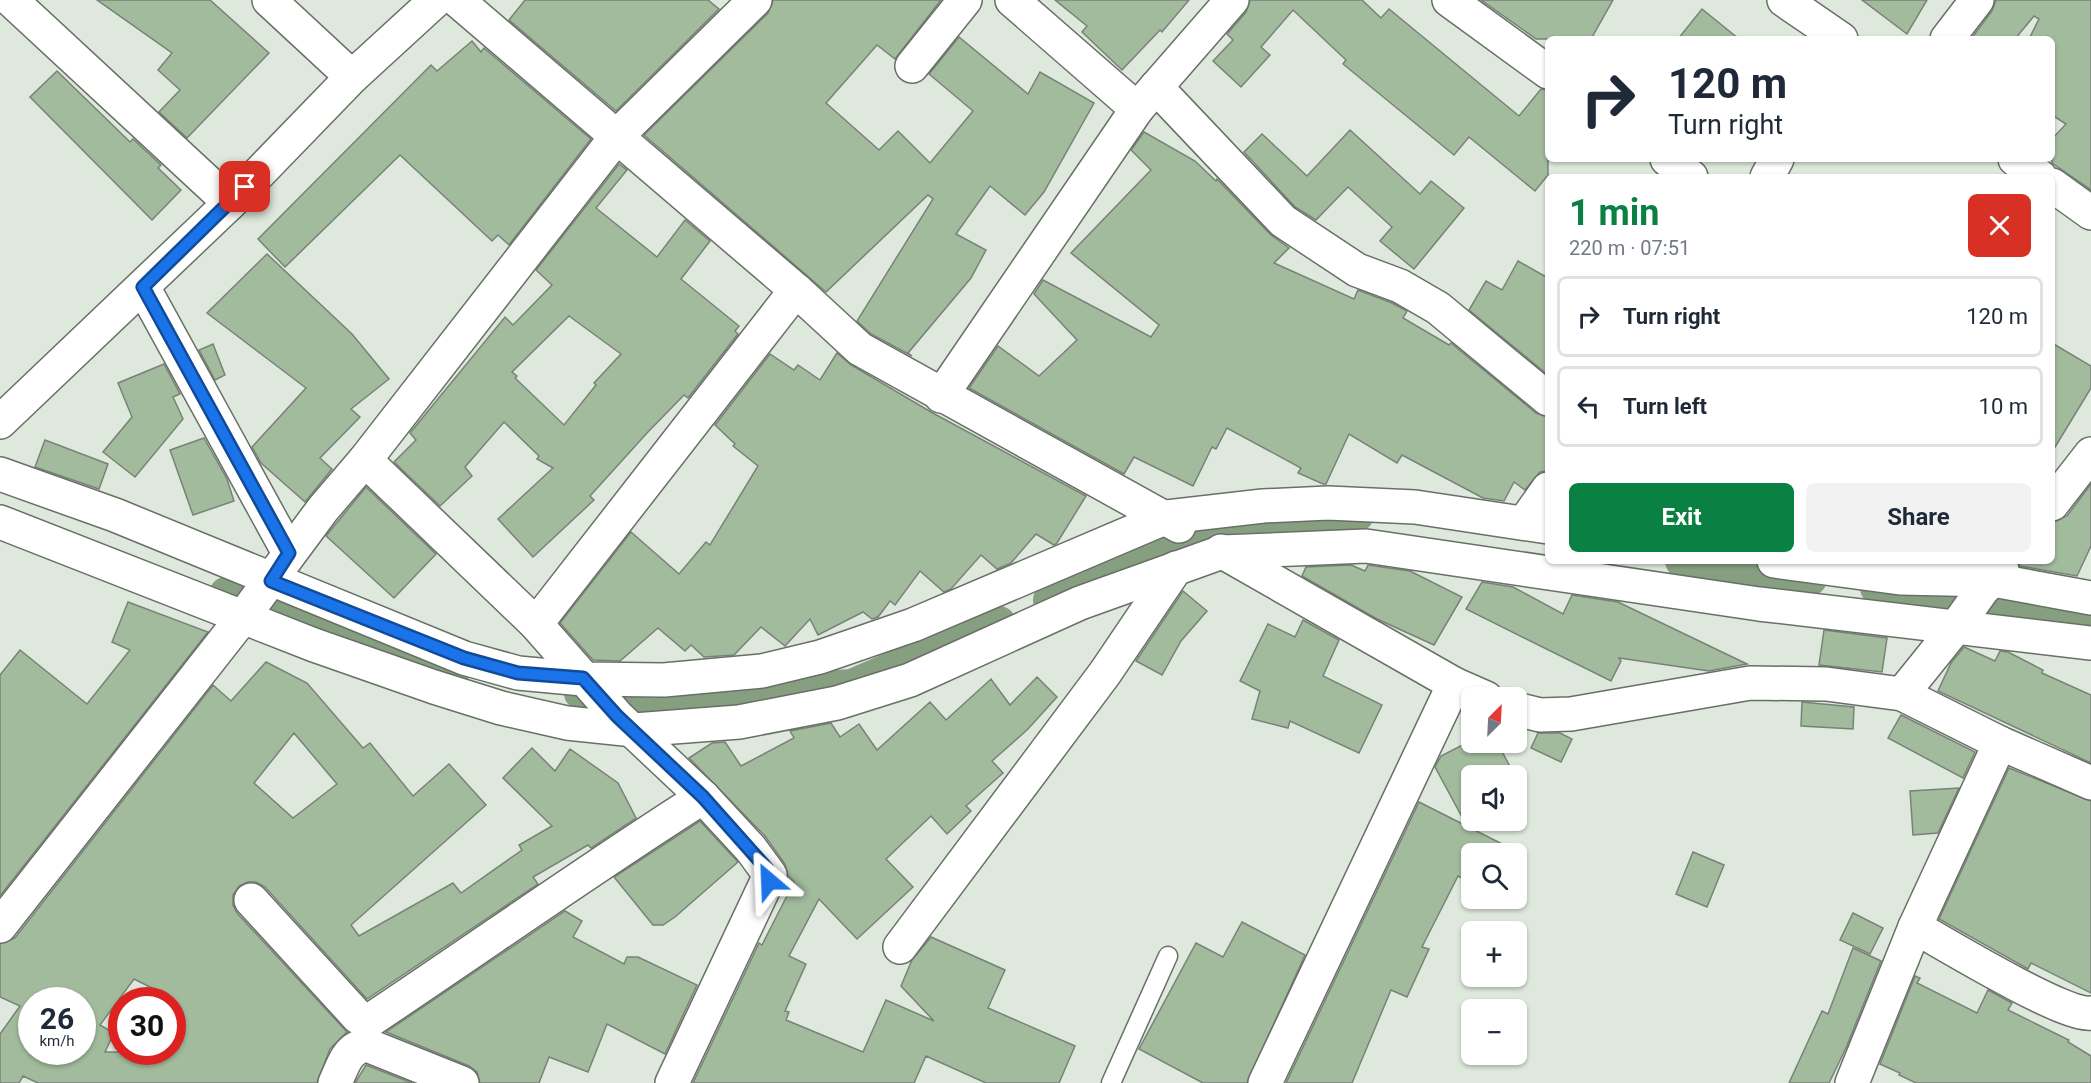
<!DOCTYPE html>
<meta charset="utf-8">
<style>
body{margin:0;font-family:Roboto,sans-serif;background:#f2f2f3;color:#1f2937;height:100vh;display:flex;flex-direction:column;font-size:22px;white-space:nowrap}
*{box-sizing:border-box;margin:0}
p{font-size:20px;color:#747a83}
.icon{flex:none;width:33px;height:33px;fill:none;stroke:currentColor;stroke-width:2;stroke-linecap:round;stroke-linejoin:round}
.map{position:relative;flex:1;overflow:hidden}
.side{position:absolute;left:1545px;top:174px;width:510px;height:390px;display:flex;flex-direction:column;background:#fff;border-radius:9px;box-shadow:0 2px 4px #0004}
.side>*{flex:none}
.banner{position:absolute;left:1545px;top:36px;width:510px;height:126px;border-radius:9px;box-shadow:0 2px 4px #0004;background:#fff;color:#1f2937;overflow:hidden}
.needle{width:39px;rotate:24deg}
.tools{position:absolute;left:1461px;top:687px;display:grid;gap:12px}
.tools a{display:grid;place-items:center;width:66px;height:66px;border-radius:9px;background:#fff;box-shadow:0 2px 4px #0004;font-size:30px}
.speed{position:absolute;left:18px;top:987px;display:flex;gap:12px;font-size:30px;font-weight:700;text-align:center}
.speed>*{display:grid;place-content:center;width:78px;height:78px;border-radius:50%;background:#fff;box-shadow:0 2px 4px #0004;line-height:1}
.speed small{font-size:15px;font-weight:400}
.speed .limit{border:9px solid #d22;background:#fff;color:#111}
.pin{position:absolute;display:grid;place-items:center;width:51px;height:51px;color:#fff;margin:-26px;border-radius:12px;box-shadow:0 3px 9px #0006}
.me{position:absolute;width:66px;margin:-33px;rotate:334deg;stroke-linejoin:round;filter:drop-shadow(0 0 4px #0008)}
.turn{display:flex;align-items:center;gap:21px;height:126px;padding:0 24px;font-size:27px}
.turn .icon{width:78px;height:78px;stroke-width:2.5}
.turn b{display:block;font-size:42px;line-height:51px}
.round{display:grid;place-items:center;flex:none;width:63px;height:63px;border-radius:9px;background:#f2f2f3}
.summary{display:flex;align-items:center;justify-content:space-between;height:102px;padding:0 24px}
h1{font-size:36px;font-weight:700;line-height:45px;color:#0b8043}
.primary-button{display:flex;gap:12px;margin-top:auto;padding:12px 24px}
.primary-button a{flex:1;height:69px;border-radius:9px;background:#0b8043;color:#fff;font-size:24px;font-weight:700;line-height:69px;text-align:center}
.primary-button a+a{background:#f2f2f3;color:#1f2937}
ul{padding:0;list-style:none}
li{display:flex;align-items:center;gap:18px;height:81px;margin:0 12px 9px;padding:0 12px;border:3px solid #e0e1e3;border-radius:9px}
li div{flex:1}
li b{display:block;font-size:22px}
li em{font-style:normal}
.map>svg:first-child{display:block}
.lines{fill:none;stroke-linecap:round;stroke-linejoin:round}
.canal{stroke:#869f81;stroke-width:34}
.building{fill:#a1bb9c;stroke:#798278;stroke-width:1.5;fill-rule:evenodd}
.lane-casing{stroke:#687066;stroke-width:21}
.street-casing{stroke:#687066;stroke-width:36}
.primary-casing{stroke:#687066;stroke-width:36}
.lane{stroke:#fff;stroke-width:18}
.street{stroke:#fff;stroke-width:33}
.primary{stroke:#fff;stroke-width:33}
.route-casing{stroke:#114b97;stroke-width:15}
.route{stroke:#1a73e8;stroke-width:10}
</style>
<div class="map">
<svg width="2091" height="1083" viewBox="0 0 2091 1083">
<rect width="100%" height="100%" fill="#dee8dc"/>
<g class="lines">
<g class="canal">
<polyline points="1682,561 1810,579"/>
<polyline points="1877,588 2091,618"/>
<polyline points="226,594 455,668"/>
<polyline points="1050,600 1199,533 1357,515"/>
<polyline points="581,693 622,701 852,686 999,623"/>
</g>
</g>
<g class="building">
<polygon points="97,0 210,0 269,53 187,138 159,112 180,90 158,70 172,53"/>
<polygon points="525,0 708,0 719,9 616,111 509,20"/>
<polygon points="773,0 941,0 895,59 877,45 826,103 879,150 898,131 930,163 973,111 929,74 959,37 1028,94 1040,72 1094,103 1044,192 1025,215 990,186 956,234 986,250 971,278 908,353 912,356 871,334 857,321 933,199 928,195 826,292 644,135 768,13"/>
<polygon points="1055,0 1189,0 1162,32 1160,30 1122,70 1082,32 1087,26"/>
<polygon points="1250,0 1362,0 1381,18 1389,9 1519,116 1541,89 1548,90 1548,175 1535,191 1469,137 1454,155 1343,64 1346,60 1293,10 1261,47 1270,55 1241,87 1213,61 1233,40 1227,34 1246,12"/>
<polygon points="1481,0 1613,0 1591,39 1536,39"/>
<polygon points="1862,0 1927,0 1907,34"/>
<polygon points="1996,0 2091,0 2091,190 2052,163 2052,139 2066,124 2052,115 2052,39 2029,39 2039,19 2034,16 2015,39 1971,39 1992,11"/>
<polygon points="1702,9 1739,39 1678,39"/>
<polygon points="472,41 481,52 484,48 591,139 509,245 498,235 492,241 400,155 285,267 258,239 431,65 437,71"/>
<polygon points="57,71 130,142 133,139 161,165 158,168 181,190 152,220 30,97"/>
<polygon points="1350,130 1420,194 1431,181 1464,208 1414,269 1380,241 1392,227 1348,187 1316,220 1295,207 1244,152 1262,134 1307,176"/>
<polygon points="1144,132 1195,161 1216,181 1217,179 1270,234 1289,248 1274,263 1354,299 1358,290 1392,303 1407,311 1403,318 1449,345 1451,343 1536,413 1548,417 1548,471 1540,472 1525,490 1514,482 1504,501 1483,498 1402,455 1397,463 1349,434 1326,484 1323,484 1298,473 1301,468 1227,428 1216,449 1212,447 1193,486 1134,457 1124,474 969,388 998,346 1039,376 1077,340 1034,294 1043,280 1151,337 1159,325 1071,253 1151,170 1131,150"/>
<path d="M619,164L627,170L596,208L657,257L685,220L710,241L681,279L739,326L735,331L738,334L688,398L684,395L647,433L590,496L594,500L533,557L498,519L553,468L537,459L539,456L504,422L465,467L472,476L440,506L394,462L416,440L410,433L505,317L513,325L552,285L536,270ZM569,316L621,354L594,383L596,385L564,425L515,378L517,376L512,372Z"/>
<polygon points="267,254 352,334 389,379 351,409 360,417 320,458 332,469 305,502 261,463 252,447 306,388 207,313"/>
<polygon points="1518,261 1548,278 1548,375 1469,310 1486,281 1502,290"/>
<polygon points="2052,343 2091,366 2091,388 2052,452"/>
<polygon points="213,344 225,375 215,380 199,350"/>
<polygon points="837,353 851,365 931,412 1086,496 1057,543 1054,545 1036,534 1011,563 997,569 981,555 951,589 944,592 920,571 895,605 890,601 878,617 872,619 863,612 818,635 810,619 785,646 761,627 734,655 704,657 691,645 685,651 658,628 620,661 593,660 560,623 631,532 679,574 706,542 710,545 758,466 733,446 735,444 715,425 770,354 794,370 798,365 820,380"/>
<polygon points="164,364 180,394 173,397 183,419 135,477 103,452 132,417 118,383"/>
<polygon points="204,438 227,479 234,501 193,515 170,450"/>
<polygon points="45,440 108,464 99,489 35,467"/>
<polygon points="2091,484 2091,546 2077,576 2020,566 2018,561 2052,561 2053,522 2067,516"/>
<polygon points="366,487 436,554 394,598 326,536"/>
<polygon points="1351,565 1365,571 1368,565 1410,571 1462,597 1434,645 1377,619 1302,576 1306,567"/>
<polygon points="1482,582 1513,587 1563,614 1572,595 1618,602 1747,664 1709,671 1619,658 1621,661 1611,681 1466,609"/>
<polygon points="1183,591 1207,611 1181,641 1162,675 1136,661"/>
<polygon points="128,602 208,632 0,896 0,675 20,650 87,704 130,650 112,642"/>
<polygon points="1303,620 1339,640 1323,676 1382,705 1359,753 1290,721 1288,728 1252,719 1260,691 1240,681 1268,624 1295,637"/>
<polygon points="1824,630 1887,638 1882,672 1819,665"/>
<polygon points="1964,647 1995,661 2000,651 2008,652 2043,670 2042,673 2091,695 2091,763 1938,691 1951,663"/>
<path d="M266,662L307,683L363,748L370,743L413,796L449,764L486,805L351,925L359,936L453,883L461,893L522,850L519,845L552,826L503,778L532,748L555,771L570,749L618,783L636,818L591,848L588,845L533,877L538,884L367,999L265,887L256,882H248L239,886L233,895V905L237,913L347,1032L330,1049L317,1083H38L23,1076L19,1083H0V1034L20,1006L0,997V944L15,938L213,685L231,701ZM294,733L337,784L293,818L254,783ZM134,979L172,998V1052H105L114,1033L100,1025ZM32,1000H82V1052H32Z"/>
<polygon points="1037,677 1057,697 1028,729 992,761 1003,773 966,806 971,811 947,834 931,816 886,859 913,887 857,939 819,899 789,956 806,964 785,1011 789,1012 786,1020 863,1052 886,1000 934,1021 901,986 912,960 931,937 1005,970 988,1008 1075,1046 1059,1083 986,1083 926,1056 914,1083 693,1083 759,943 762,945 794,882 788,876 785,864 765,836 689,758 712,743 725,742 741,766 794,738 790,731 831,723 840,737 859,724 877,750 930,702 946,720 991,679 1010,705"/>
<polygon points="1802,702 1854,707 1853,729 1801,726"/>
<polygon points="1901,715 1975,752 1963,778 1888,738"/>
<polygon points="1538,733 1560,733 1572,739 1561,762 1531,748"/>
<polygon points="1472,740 1472,742 1497,742 1515,776 1472,776 1472,810 1461,815 1435,767 1441,756"/>
<polygon points="2009,768 2091,801 2091,993 2031,963 2028,969 1939,919"/>
<polygon points="1959,788 1938,833 1913,835 1910,791"/>
<polygon points="1419,802 1522,854 1472,854 1472,883 1458,876 1422,947 1429,949 1407,997 1391,990 1352,1083 1286,1083"/>
<polygon points="700,821 738,862 675,917 663,925 653,925 614,877"/>
<polygon points="1693,852 1724,865 1707,907 1676,894"/>
<polygon points="565,911 582,921 573,937 624,964 627,957 638,957 697,985 665,1054 607,1024 588,1072 549,1057 539,1083 480,1083 477,1072 469,1066 386,1032"/>
<polygon points="1853,913 1883,928 1870,954 1840,940"/>
<polygon points="1242,922 1305,955 1247,1083 1203,1083 1139,1049 1196,943 1223,957"/>
<polygon points="1853,948 1881,961 1846,1048 1829,1083 1789,1083 1822,1011 1828,1014"/>
<polygon points="1915,976 1920,978 1917,983 1977,1013 1988,990 2012,1003 2008,1010 2069,1040 2068,1042 2091,1056 2091,1083 1916,1083 1899,1075 1900,1073 1880,1064"/>
<polygon points="366,1065 412,1083 355,1083"/>
</g>
<g class="lines">
<defs>
<polyline id="lane" points="1111,1083 1168,956"/>
<g id="street">
<polyline points="11,0 230,203"/>
<polyline points="269,0 352,77"/>
<polyline points="457,0 796,290 860,349 1179,526"/>
<polyline points="1012,0 1137,109"/>
<polyline points="1449,0 1548,72"/>
<polyline points="1784,0 1841,39"/>
<polyline points="1947,39 1977,0"/>
<polyline points="912,66 965,0"/>
<polyline points="1156,87 1283,221 1357,270 1400,286 1438,308 1548,399"/>
<polyline points="1667,159 1691,177"/>
<polyline points="2015,159 2040,177"/>
<polyline points="1767,177 1777,159"/>
<polyline points="2052,185 2091,213"/>
<polyline points="143,287 289,553"/>
<polyline points="941,396 1137,109 1232,0"/>
<polyline points="365,460 536,624 617,716 703,797 751,849 770,875 672,1083"/>
<polyline points="0,474 115,515 464,658 518,673 583,679 664,680 762,671 820,657 913,625 1167,517 1263,506 1328,503 1415,507 1548,527"/>
<polyline points="2052,504 2091,454"/>
<polyline points="0,522 314,645 434,687 501,708 567,723 634,730 739,722 837,703 910,680 1080,603 1222,552 1366,546 1759,604 2091,643"/>
<polyline points="1524,523 1548,489"/>
<polyline points="1221,551 1454,684 1486,698"/>
<polyline points="1774,561 1900,578 1993,580 2091,598"/>
<polyline points="536,624 796,290"/>
<polyline points="1902,694 1956,627 1983,589 2002,570"/>
<polyline points="1516,709 1540,715 1571,714 1750,683 1826,684 1902,694 2000,743 2091,783"/>
<path d="M251,900L358,1017L364,1020L372,1019C483,945 591,868 703,797"/>
<polyline points="0,926 243,617 323,509 365,460 617,136 755,0"/>
<path d="M1915,927C1941,942 2069,1019 2091,1013"/>
<polyline points="900,947 1105,673 1176,568"/>
<path d="M335,1083C343,1066 347,1047 367,1045L462,1083"/>
<polyline points="1265,1083 1454,684"/>
<polyline points="1852,1083 1915,927 2000,743"/>
</g>
<polyline id="primary" points="0,422 230,203 352,77 436,0"/>
</defs>
<use href="#lane" class="lane-casing"/>
<use href="#street" class="street-casing"/>
<use href="#primary" class="primary-casing"/>
<use href="#lane" class="lane"/>
<use href="#street" class="street"/>
<use href="#primary" class="primary"/>
</g>
<g class="lines">
<defs>
<polyline id="route" points="245,187 143,287 289,553 271,581 464,658 518,673 583,678 617,716 703,797 767,869 770,875 769,881"/>
</defs>
<use href="#route" class="route-casing"/>
<use href="#route" class="route"/>
</g>
</svg>
<div class="tools">
<a><svg class="needle" viewBox="-14 -14 28 28"><path d="M0-13l5 13h-10z" fill="#e53935"/><path d="M0 13l5-13h-10z" fill="#747a83"/></svg></a>
<a><svg class="icon" aria-label="sound" viewBox="0 0 24 24"><path d="M4 9h4l5-4v14l-5-4H4zM17 9q2 3 0 6"/></svg></a>
<a><svg class="icon" aria-label="search" viewBox="0 0 24 24"><circle cx="10" cy="10" r="6"/><path d="M15 15l6 6"/></svg></a>
<a>+</a>
<a>−</a>
</div>
<div class="speed"><div>26<small>km/h</small></div><div class="limit">30</div></div>
<div class="pin" style="left:245px;top:187px;background:#d93025"><svg class="icon" aria-label="arrive" viewBox="0 0 24 24"><path d="M6 21V4h12l-3 4 3 4H6"/></svg></div>
<svg class="me" style="left:769px;top:881px" viewBox="-20 -20 40 40"><path d="M0-17L14 15 0 8-14 15z" fill="#1a73e8" stroke="#fff" stroke-width="4"/></svg>
<div class="banner">
<div class="turn"><svg class="icon" aria-label="right" viewBox="0 0 24 24"><path d="M7 20v-9h11M14 6l5 5-5 5"/></svg><div><b>120 m</b>Turn right</div></div>
</div>
<section class="side">
<div class="summary"><div><h1>1 min</h1><p>220 m · 07:51</p></div><a class="round" style="background:#d93025;color:#fff"><svg class="icon" aria-label="close" viewBox="0 0 24 24"><path d="M6 6l12 12M18 6L6 18"/></svg></a></div>
<ul>
<li><svg class="icon" aria-label="right" viewBox="0 0 24 24"><path d="M7 20v-9h11M14 6l5 5-5 5"/></svg><div><b>Turn right</b></div><em>120 m</em></li>
<li><svg class="icon" aria-label="left" viewBox="0 0 24 24"><path d="M17 20v-9H6M10 6l-5 5 5 5"/></svg><div><b>Turn left</b></div><em>10 m</em></li>
</ul>
<div class="primary-button"><a>Exit</a><a>Share</a></div>
</section>
</div>
